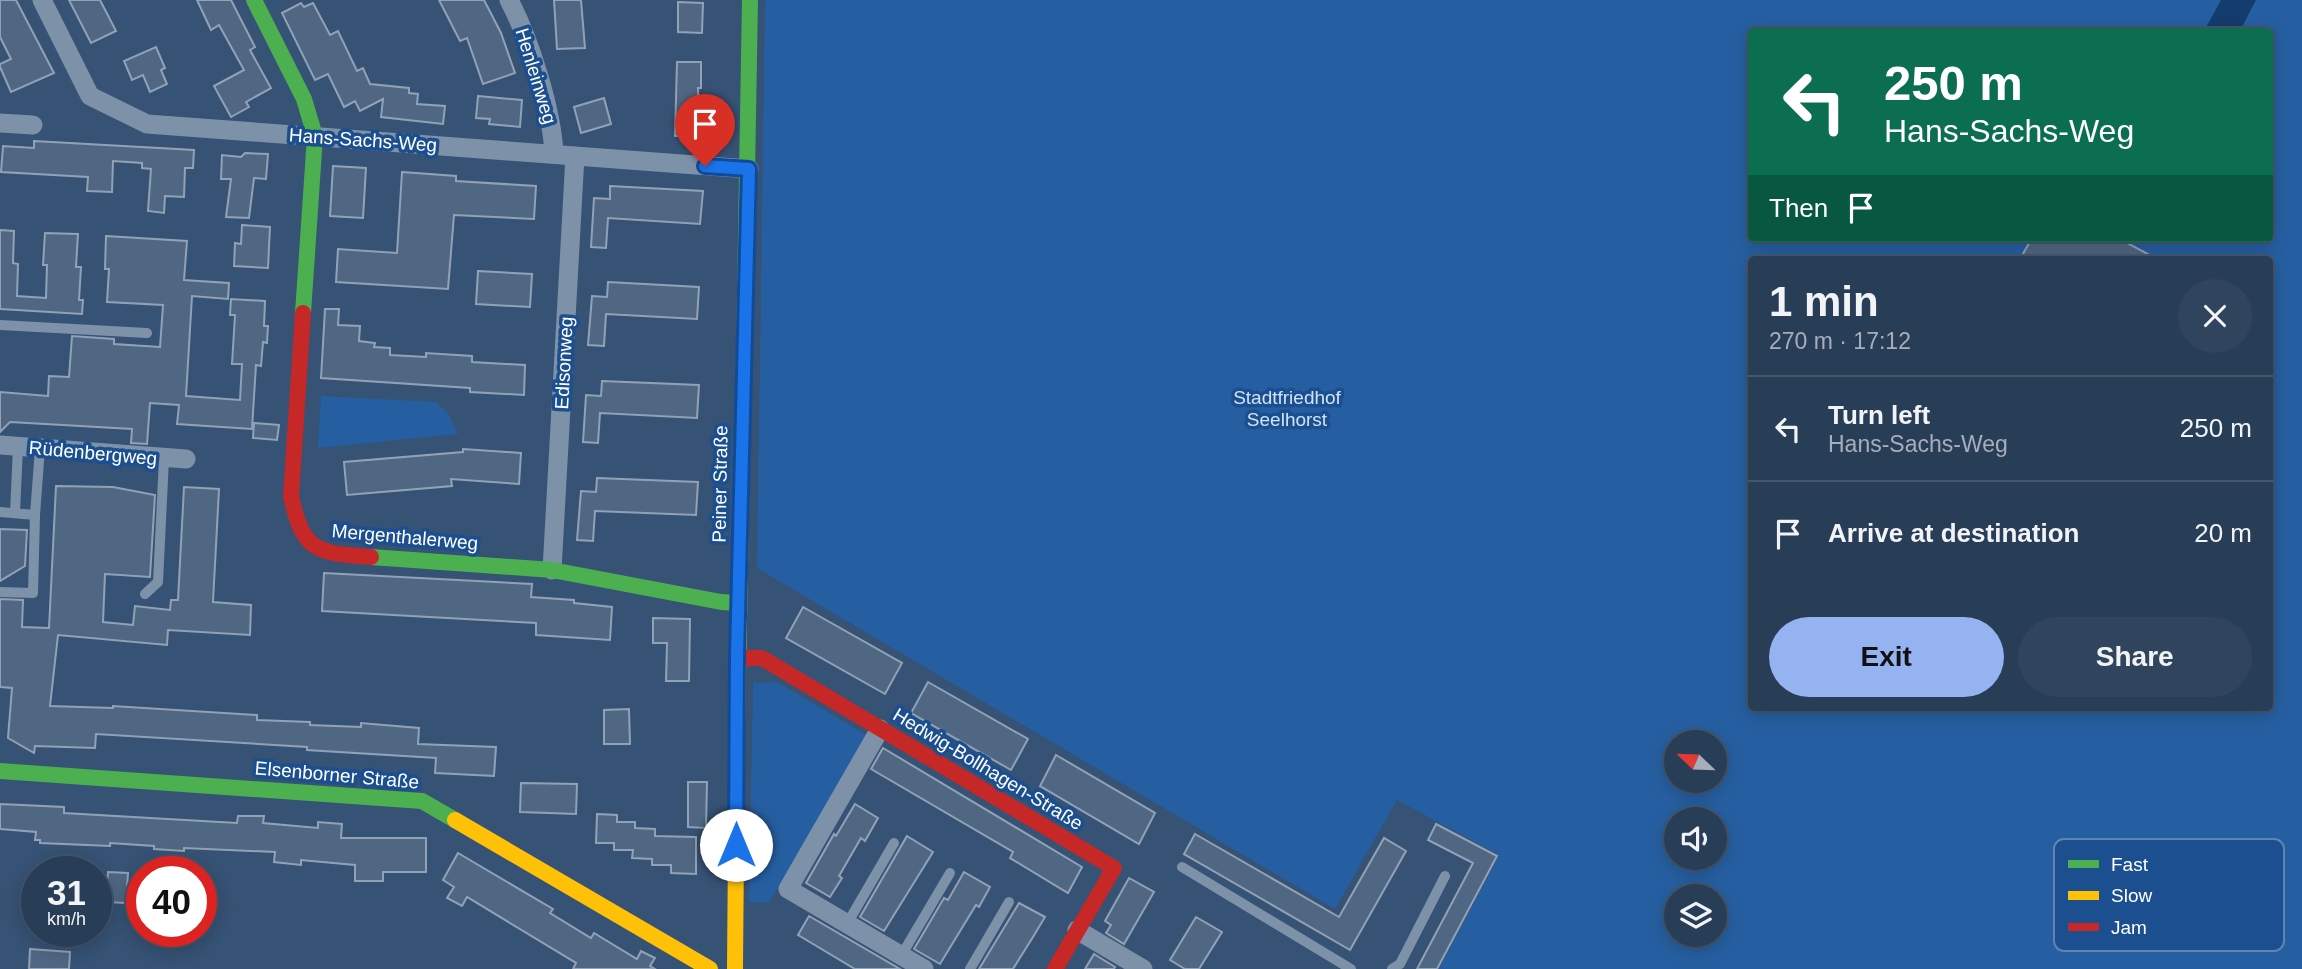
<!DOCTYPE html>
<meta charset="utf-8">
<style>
body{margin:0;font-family:Arial,sans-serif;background:#30455d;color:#f1f3f6;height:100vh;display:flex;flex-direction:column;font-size:26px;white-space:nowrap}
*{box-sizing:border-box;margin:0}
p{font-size:23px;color:#a5aeba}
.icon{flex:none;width:38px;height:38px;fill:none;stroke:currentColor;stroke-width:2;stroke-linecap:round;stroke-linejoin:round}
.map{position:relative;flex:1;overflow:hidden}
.drawer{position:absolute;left:1748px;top:256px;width:525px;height:455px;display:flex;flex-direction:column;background:#283e57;border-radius:7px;box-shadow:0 4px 18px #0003,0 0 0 2px #44576d}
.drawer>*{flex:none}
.hud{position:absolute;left:1748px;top:28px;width:525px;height:214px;border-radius:7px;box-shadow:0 4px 18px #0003,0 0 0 2px #44576d;background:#0b6e4f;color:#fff;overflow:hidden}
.needle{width:46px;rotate:293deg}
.tools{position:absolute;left:1664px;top:730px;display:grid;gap:14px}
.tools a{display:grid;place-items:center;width:63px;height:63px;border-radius:50%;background:#283e57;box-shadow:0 4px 18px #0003,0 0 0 2px #44576d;font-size:35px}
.speed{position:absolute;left:21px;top:856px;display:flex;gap:14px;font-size:35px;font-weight:700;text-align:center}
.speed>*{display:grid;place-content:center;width:91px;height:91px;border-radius:50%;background:#283e57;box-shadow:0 4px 18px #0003,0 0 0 2px #44576d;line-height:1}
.speed small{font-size:18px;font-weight:400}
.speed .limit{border:10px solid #d22;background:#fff;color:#111}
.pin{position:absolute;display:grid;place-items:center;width:60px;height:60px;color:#fff;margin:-72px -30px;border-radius:50% 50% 50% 0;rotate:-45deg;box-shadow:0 0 7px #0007}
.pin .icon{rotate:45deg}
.me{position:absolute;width:77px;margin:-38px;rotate:0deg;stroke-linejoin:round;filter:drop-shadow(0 0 5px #0008)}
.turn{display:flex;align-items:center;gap:24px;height:147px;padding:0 21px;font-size:32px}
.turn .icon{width:91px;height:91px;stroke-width:2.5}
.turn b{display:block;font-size:49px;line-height:60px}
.then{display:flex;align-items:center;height:66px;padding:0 21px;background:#0003;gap:14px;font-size:26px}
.round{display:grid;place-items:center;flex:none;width:74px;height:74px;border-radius:37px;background:#30455d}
.overview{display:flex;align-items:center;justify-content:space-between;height:119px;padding:0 21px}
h1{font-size:42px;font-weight:800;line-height:52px}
.primary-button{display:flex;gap:14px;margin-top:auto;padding:14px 21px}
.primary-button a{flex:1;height:80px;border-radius:42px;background:#95b2f1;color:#111;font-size:28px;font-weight:800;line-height:80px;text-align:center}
.primary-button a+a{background:#30455d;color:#f1f3f6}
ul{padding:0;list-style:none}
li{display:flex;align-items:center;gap:21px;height:105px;padding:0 21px;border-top:2px solid #44576d}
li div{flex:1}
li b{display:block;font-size:26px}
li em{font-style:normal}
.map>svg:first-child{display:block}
.green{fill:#265fa1;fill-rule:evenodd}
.water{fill:#153c6e}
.building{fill:#506783;stroke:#92a2b6;stroke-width:2}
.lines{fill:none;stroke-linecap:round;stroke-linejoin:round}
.lane{stroke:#7d92a8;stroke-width:10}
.street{stroke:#7d92a8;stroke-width:19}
.fast{stroke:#4caf50;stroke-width:16}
.slow{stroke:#ffc107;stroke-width:16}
.jam{stroke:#c62828;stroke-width:16}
.route-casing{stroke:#114b97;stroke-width:18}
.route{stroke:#1a73e8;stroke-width:12}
.labels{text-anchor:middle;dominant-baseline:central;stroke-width:7;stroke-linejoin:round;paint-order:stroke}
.street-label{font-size:19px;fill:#fff;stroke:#1b4f8f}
.park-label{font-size:19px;fill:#cfe3fa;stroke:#1b4f8f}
.key{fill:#1b4f8f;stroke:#5f84b1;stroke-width:2}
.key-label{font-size:19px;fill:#fff}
</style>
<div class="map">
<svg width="2302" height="969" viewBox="0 0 2302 969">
<rect width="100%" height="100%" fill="#365274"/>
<g class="green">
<path d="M765,0H2302V969H1439L1499,855L1397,800L1335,909L757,568ZM1752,32H2270V238H1752ZM1752,259H2270V707H1752ZM1676,742H1715V780H1676ZM1676,819H1715V858H1676ZM1676,896H1715V934H1676Z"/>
<polygon points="321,396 436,402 448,413 458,434 318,448"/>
<polygon points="777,682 868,736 769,903 749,902 753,683"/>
</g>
<polygon class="water" points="2221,0 2256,0 2240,31 2204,31"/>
<g class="building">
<polygon points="0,0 16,0 54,73 11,92 0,67 0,64 11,59 0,37"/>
<polygon points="69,0 100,0 116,31 91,43"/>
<polygon points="197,0 231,0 255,47 250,50 271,88 246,102 249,107 231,117 214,86 244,70 219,25 211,30"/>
<polygon points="439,0 484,0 501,33 515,73 483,84 467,38 460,41"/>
<polygon points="554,0 581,0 585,48 557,49"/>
<polygon points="678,2 703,3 702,33 678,32"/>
<polygon points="301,3 304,7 313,3 330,35 338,31 357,71 363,68 370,84 409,88 409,93 418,94 417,104 445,106 443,124 381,117 383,99 360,111 355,101 344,107 328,74 315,80 282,13"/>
<polygon points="156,47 165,68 161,70 167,84 150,92 143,75 132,80 124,61"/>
<polygon points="677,62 701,62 701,88 698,88 699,135 675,136"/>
<polygon points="478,96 522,100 520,127 489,124 490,119 476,118"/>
<polygon points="604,98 611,124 581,133 574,107"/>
<polygon points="34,141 194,150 193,168 185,168 184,197 165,196 164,213 148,211 151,169 142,168 142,163 113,161 112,192 87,191 88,177 1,172 3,146 34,148"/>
<polygon points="245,153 268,154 266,179 254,178 249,218 226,217 231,179 221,179 222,155 241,157"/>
<polygon points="333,166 366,168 363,218 330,216"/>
<polygon points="402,172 456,176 456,181 536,186 534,219 454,215 448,289 336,282 338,249 397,253"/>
<polygon points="610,186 703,191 700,224 608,218 606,248 591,247 594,198 610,199"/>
<polygon points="242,225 270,227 268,268 234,266 235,243 241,244"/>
<polygon points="0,230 14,231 13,263 18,264 17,296 46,298 47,265 43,265 45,233 78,234 76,267 81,267 79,300 83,300 82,314 0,309"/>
<polygon points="106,236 187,241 184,280 229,283 228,299 192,296 186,396 240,400 242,364 232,364 235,315 230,315 231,299 265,301 264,326 268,326 267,343 263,342 261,366 256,365 252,429 177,424 179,405 150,403 147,444 131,443 132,429 10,422 0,432 0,392 48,396 49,376 69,377 72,336 114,339 114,344 160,347 163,305 107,302 109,269 105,269"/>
<polygon points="2032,238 2118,238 2157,259 2020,259"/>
<polygon points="478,271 532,274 530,307 476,304"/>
<polygon points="608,282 699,287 697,319 606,314 604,346 588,345 592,296 607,297"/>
<polygon points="325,309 339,309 338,325 360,326 359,341 375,343 374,347 390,348 390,355 426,357 426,353 472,356 472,362 525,365 524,395 470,392 470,388 321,378"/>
<polygon points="602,381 699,385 697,418 600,413 598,443 583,442 586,395 601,396"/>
<polygon points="254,423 279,425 277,440 253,438"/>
<polygon points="463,449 521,453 519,484 451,479 452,486 347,495 344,462 463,452"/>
<polygon points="597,478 698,482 696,515 595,511 593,541 577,540 581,491 596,492"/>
<polygon points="56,486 113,487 155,495 150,577 105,574 103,622 133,625 135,606 170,610 171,600 178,600 184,487 219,489 213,602 251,605 250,635 168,630 167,645 58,635 50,706 113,708 113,706 257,715 257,720 310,722 310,725 361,727 361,723 419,728 418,744 496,747 494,776 435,773 436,758 307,750 307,747 96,734 95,748 35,746 34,753 8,738 12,688 0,687 0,599 23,600 22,627 49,628"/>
<polygon points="0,529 27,530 25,566 0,581"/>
<polygon points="324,573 532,584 531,597 574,600 574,603 612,607 610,640 536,635 536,623 322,611"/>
<polygon points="803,607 902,663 885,694 786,638"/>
<polygon points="653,618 690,619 689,681 666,681 667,643 653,643"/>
<polygon points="928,682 1028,739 1011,770 911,713"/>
<polygon points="629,709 630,744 604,744 604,710"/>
<polygon points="883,748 1082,867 1068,893 1010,858 1013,852 871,769"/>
<polygon points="1056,755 1155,813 1139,844 1040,786"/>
<polygon points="688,782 707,782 706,828 688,827"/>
<polygon points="521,783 577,784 576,814 520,812"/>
<polygon points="0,804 64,807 64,813 237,823 238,816 264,816 263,823 318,828 318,822 342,824 341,838 426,838 426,872 383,872 383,881 355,881 355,865 301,860 301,865 274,862 275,852 184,848 184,851 154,849 154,846 110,843 110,846 40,843 40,840 35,840 36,832 0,829"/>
<polygon points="855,804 878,818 865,841 861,838 839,876 842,878 830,897 806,883 834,834 836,836"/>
<polygon points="597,814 617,815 617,822 635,822 635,828 655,829 655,836 696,837 696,874 671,873 671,865 652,865 652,859 632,858 633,850 614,850 614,843 596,843"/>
<polygon points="1436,824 1497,856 1437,969 1417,969 1473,863 1428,840"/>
<polygon points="1195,834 1339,917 1384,838 1406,851 1350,950 1184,854"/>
<polygon points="907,836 933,852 884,931 860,917"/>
<polygon points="458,853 553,909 550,913 591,938 594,933 637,959 641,951 655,958 650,966 655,969 573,969 576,963 467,897 462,906 447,898 454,887 443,880"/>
<polygon points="108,872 128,873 126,903 106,902"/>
<polygon points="964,872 990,887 979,907 976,905 940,964 914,949 944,898 948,900"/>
<polygon points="1129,878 1154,892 1124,944 1106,933 1111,925 1105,921"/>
<polygon points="1019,903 1045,917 1033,937 1013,969 979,969"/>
<polygon points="809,916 900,969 855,969 798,935"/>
<polygon points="1196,917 1222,932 1199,969 1185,969 1170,960"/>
<polygon points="30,949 70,952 69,969 29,969"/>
<polygon points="1094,954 1115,967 1114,969 1085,969"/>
</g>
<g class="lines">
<g class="lane">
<polyline points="0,325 147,333"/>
<polyline points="0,512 35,515 33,593 0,592"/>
<polyline points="15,513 18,447"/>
<polyline points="35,515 40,448"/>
<polyline points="145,594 158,582 164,459"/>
<polyline points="1182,867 1351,969"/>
<polyline points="847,924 894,843"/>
<polyline points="901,956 950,873"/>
<polyline points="970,969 1009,902"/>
<polyline points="1392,969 1400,964 1445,876"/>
</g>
<g class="street">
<polyline points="42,0 90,96 147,124 749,169"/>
<path d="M509,0C530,40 552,110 554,154"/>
<polyline points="0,123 33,125"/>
<polyline points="0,445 186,459"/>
<polyline points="552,570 575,156"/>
<polyline points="880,729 788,889 924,969"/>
<polyline points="1077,930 1143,969"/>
</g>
<g class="fast">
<polyline points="254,0 304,99 315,136 303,313"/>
<polyline points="743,407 750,0"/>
<polyline points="371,557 552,570 721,602 739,603"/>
<polyline points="0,771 422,801 455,820"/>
</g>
<g class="slow">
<polyline points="455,820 710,969"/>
<polyline points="735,969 737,727 743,407"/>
</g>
<g class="jam">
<path d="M303,313L291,496C303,553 318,553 371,557"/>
<polyline points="737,658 762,658 1114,868 1055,969"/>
</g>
</g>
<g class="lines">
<defs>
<polyline id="route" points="705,166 749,169 737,657 736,845"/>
</defs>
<use href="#route" class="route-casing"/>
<use href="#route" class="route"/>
</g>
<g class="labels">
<g class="street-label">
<text transform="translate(536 76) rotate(73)">Henleinweg</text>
<text transform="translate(363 140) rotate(4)">Hans-Sachs-Weg</text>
<text transform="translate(564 363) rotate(-87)">Edisonweg</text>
<text transform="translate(93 453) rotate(5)">Rüdenbergweg</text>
<text transform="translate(720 484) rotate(-89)">Peiner Straße</text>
<text transform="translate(405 537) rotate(5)">Mergenthalerweg</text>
<text transform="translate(988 769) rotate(31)">Hedwig-Bollhagen-Straße</text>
<text transform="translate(337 775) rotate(5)">Elsenborner Straße</text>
</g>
<g class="park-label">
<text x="1287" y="397">Stadtfriedhof<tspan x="1287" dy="22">Seelhorst</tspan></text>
</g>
</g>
<rect x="2054" y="839" width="230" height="112" rx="10" class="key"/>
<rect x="2068" y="860" width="31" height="8" fill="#4caf50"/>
<rect x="2068" y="891" width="31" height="9" fill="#ffc107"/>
<rect x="2068" y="923" width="31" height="8" fill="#c62828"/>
<g class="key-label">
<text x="2111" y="871">Fast</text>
<text x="2111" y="902">Slow</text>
<text x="2111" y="934">Jam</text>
</g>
</svg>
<div class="tools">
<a><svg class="needle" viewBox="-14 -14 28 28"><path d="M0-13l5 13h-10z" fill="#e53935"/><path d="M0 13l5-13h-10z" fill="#a5aeba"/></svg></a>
<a><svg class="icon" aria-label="sound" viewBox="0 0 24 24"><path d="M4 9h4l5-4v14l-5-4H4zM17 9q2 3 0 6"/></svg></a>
<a><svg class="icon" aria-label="layers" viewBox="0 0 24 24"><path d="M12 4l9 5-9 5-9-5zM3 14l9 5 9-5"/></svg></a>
</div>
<div class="speed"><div>31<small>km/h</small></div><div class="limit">40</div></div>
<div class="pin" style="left:705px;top:166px;background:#d93025"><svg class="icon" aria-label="arrive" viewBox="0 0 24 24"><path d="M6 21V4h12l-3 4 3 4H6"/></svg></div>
<svg class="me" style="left:736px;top:845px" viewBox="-20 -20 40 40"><circle r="19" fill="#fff"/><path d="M0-13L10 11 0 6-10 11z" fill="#1a73e8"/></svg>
<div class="hud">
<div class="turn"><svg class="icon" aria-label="left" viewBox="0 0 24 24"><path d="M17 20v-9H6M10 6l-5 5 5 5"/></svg><div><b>250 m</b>Hans-Sachs-Weg</div></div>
<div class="then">Then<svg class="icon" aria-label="arrive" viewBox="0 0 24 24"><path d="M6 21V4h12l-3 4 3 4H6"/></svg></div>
</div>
<section class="drawer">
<div class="overview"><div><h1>1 min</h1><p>270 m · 17:12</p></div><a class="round"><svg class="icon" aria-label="close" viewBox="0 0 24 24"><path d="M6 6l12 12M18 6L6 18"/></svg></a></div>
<ul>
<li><svg class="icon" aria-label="left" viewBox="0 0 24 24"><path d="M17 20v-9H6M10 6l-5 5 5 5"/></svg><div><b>Turn left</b><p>Hans-Sachs-Weg</p></div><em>250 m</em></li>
<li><svg class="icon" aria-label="arrive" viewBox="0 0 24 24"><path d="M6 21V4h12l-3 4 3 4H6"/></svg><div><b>Arrive at destination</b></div><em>20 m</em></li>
</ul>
<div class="primary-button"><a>Exit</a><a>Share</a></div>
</section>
</div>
